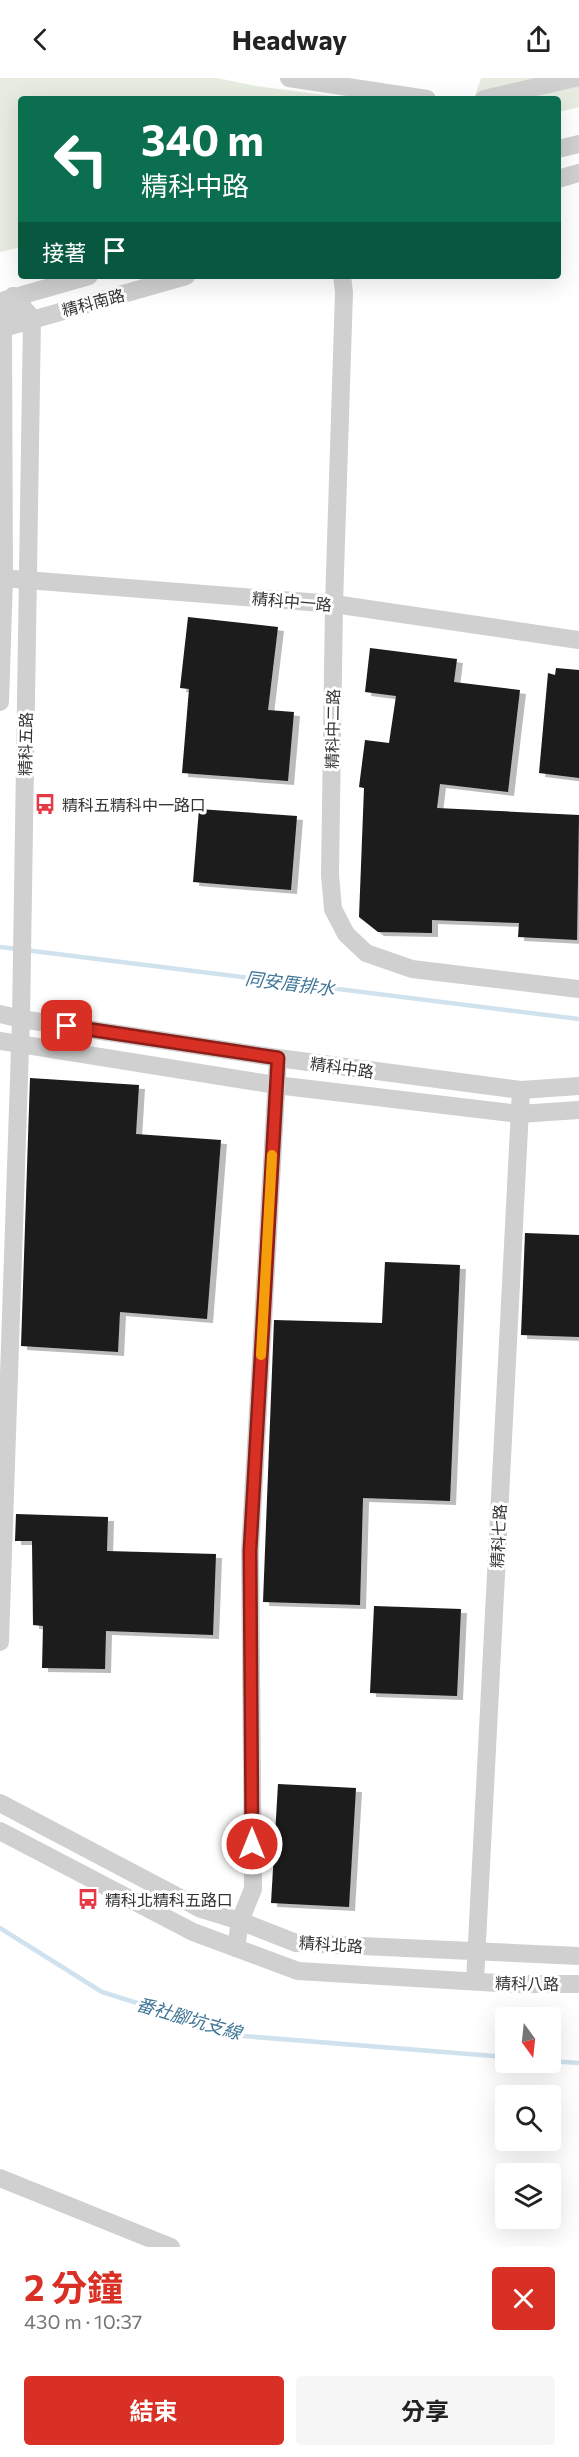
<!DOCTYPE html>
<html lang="zh-TW">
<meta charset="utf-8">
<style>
body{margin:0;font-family:Commissioner,"Noto Sans TC",sans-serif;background:#f6f6f6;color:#222;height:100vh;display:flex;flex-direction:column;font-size:22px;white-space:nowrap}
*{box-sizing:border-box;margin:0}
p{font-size:20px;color:#767676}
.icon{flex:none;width:33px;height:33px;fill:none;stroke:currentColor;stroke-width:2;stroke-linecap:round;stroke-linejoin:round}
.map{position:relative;height:2169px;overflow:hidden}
.drawer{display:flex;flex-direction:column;background:#fff;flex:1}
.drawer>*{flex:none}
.banner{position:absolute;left:18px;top:18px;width:543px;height:183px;border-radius:6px;box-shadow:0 6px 24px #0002;background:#0b6e4f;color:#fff;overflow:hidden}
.needle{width:39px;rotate:165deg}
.tools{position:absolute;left:495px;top:1929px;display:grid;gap:12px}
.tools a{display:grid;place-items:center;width:66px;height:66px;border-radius:6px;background:#fff;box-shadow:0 6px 24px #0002;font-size:30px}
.pin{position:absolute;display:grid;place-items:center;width:51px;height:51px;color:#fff;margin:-26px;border-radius:12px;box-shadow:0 3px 9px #0006}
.me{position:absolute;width:66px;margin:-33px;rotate:0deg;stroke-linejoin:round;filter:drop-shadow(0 0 4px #0008)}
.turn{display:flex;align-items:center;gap:21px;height:126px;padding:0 24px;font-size:27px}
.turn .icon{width:78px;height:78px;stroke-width:2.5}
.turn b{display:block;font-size:42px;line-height:51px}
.then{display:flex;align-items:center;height:57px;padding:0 24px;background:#0003;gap:12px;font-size:22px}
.round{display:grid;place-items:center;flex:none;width:63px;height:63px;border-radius:6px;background:#f6f6f6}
.head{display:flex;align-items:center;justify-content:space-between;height:102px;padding:0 24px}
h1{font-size:36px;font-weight:700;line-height:45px;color:#d93025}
.primary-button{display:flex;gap:12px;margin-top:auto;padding:12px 24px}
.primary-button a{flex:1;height:69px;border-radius:6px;background:#d93025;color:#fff;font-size:24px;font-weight:700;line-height:69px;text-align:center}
.primary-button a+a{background:#f6f6f6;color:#222}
header{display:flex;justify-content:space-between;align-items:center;height:78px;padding:0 24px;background:#fff;font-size:27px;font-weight:700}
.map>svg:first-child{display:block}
.green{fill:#e6ecdf}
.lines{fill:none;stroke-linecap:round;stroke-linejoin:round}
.stream{stroke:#cfe2ee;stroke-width:4.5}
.building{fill:#1a1a1a;filter:url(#shadow)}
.minor{stroke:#d0d0d0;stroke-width:18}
.route-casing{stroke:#8d1f18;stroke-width:15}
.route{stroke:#d93025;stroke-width:10}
.slow{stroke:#f59e0b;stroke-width:10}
.labels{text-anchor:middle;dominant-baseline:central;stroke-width:6;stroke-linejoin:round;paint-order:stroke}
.street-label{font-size:16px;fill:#333;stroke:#fff}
.poi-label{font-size:16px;fill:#333;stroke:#fff;text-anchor:start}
.water-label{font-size:18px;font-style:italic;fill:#3f7597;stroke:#fff}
</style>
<header><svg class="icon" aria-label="back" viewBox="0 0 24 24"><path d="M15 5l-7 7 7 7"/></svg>Headway<svg class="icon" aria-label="share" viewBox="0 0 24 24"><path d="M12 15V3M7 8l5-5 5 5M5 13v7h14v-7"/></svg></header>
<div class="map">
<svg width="579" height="2169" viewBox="0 0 579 2169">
<defs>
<filter id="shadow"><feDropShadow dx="6" dy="4" stdDeviation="0" flood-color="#0004"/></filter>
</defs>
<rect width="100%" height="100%" fill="#fff"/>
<g class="green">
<polygon points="0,0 217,0 256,8 354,21 21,21 21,169 0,174"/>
<polygon points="481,0 579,0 579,29 558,34 558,21 474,21"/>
</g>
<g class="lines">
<g class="stream">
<polyline points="0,869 17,871"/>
<polyline points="25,872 579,941"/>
<polyline points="0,1850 102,1914 243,1958 506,1979"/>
<polyline points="550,1983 579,1985"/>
</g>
</g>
<g class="building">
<polygon points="188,539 278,549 268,632 294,634 288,703 182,695 189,611 180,610"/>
<polygon points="370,570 457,581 454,604 520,612 508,714 440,706 437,730 579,737 577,862 518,859 519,845 432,842 432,855 378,854 359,839 364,710 359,709 365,662 389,665 396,618 365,614"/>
<polygon points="556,590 579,592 579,700 539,695 548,595 555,597"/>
<polygon points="199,731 297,738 291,812 193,804"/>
<polygon points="30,1000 139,1007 136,1056 221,1062 207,1241 120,1234 118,1274 21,1268"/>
<polygon points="525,1155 579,1157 579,1259 521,1257"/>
<polygon points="385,1184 460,1187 450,1423 363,1420 360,1527 263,1524 274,1242 382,1245"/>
<polygon points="16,1436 108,1439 107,1473 216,1476 213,1557 106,1553 105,1591 42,1590 43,1548 33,1547 32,1463 15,1463"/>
<polygon points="374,1528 461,1531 457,1618 370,1615"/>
<polygon points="278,1706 356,1710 349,1829 271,1825"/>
</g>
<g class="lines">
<g class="minor">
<polyline points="289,0 427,21"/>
<polyline points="484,21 575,0"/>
<polyline points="558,71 579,66"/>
<polyline points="558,101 579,95"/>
<polyline points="342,198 344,214 334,526 330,797 333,831 346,856 366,875 412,891 579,911"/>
<polyline points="5,222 89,198"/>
<polyline points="0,251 186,198"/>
<polyline points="0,500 334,526 579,562"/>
<polyline points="0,624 4,501 3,250 13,218"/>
<polyline points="0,936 21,941 278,980 521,1012 579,1008"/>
<polyline points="0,963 276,1007 519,1036 579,1032"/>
<polyline points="0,1564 21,941 32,240 13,218"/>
<polyline points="0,1725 201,1831 240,1843 296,1865 579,1878"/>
<polyline points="0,1753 193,1854 298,1893 515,1906 579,1906"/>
<polyline points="236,1870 240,1843 253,1811 250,1473 278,980"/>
<polyline points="475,1903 521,1012"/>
<polyline points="0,2100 171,2169"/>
</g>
</g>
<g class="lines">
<defs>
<polyline id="route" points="67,948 278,980 250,1473 252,1766"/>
</defs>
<use href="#route" class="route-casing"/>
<use href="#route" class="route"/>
<polyline class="slow" points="261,1277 272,1077"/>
</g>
<defs>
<symbol id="bus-bare" viewBox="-9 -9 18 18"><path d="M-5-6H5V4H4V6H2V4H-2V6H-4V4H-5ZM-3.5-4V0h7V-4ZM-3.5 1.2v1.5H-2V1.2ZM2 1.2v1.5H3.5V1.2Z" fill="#e63946" stroke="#fff" stroke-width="2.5" paint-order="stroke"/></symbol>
</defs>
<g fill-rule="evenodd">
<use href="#bus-bare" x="30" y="711" width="30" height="30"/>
<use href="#bus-bare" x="73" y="1806" width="30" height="30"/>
</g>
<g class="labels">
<g class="street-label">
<text transform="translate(93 224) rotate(-15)">精科南路</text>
<text transform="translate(292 523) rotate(5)">精科中一路</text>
<text transform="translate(332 651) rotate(-89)">精科中二路</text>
<text transform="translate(25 666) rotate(-89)">精科五路</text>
<text transform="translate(342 989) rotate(8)">精科中路</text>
<text transform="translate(498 1458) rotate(-87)">精科七路</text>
<text transform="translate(331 1866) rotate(4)">精科北路</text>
<text transform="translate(527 1905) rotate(1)">精科八路</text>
</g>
<g class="poi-label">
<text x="62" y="726">精科五精科中一路口</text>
<text x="105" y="1821">精科北精科五路口</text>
</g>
<g class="water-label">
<text transform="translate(290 905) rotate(7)">同安厝排水</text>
<text transform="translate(189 1940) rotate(16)">番社腳坑支線</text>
</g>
</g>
</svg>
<div class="tools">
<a><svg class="needle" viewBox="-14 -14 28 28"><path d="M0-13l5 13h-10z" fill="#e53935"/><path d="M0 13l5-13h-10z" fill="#767676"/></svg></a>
<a><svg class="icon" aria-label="search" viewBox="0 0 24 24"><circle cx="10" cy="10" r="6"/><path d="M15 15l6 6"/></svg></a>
<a><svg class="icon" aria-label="layers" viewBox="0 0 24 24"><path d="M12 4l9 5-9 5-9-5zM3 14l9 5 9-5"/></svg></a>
</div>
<div class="pin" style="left:67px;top:948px;background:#d93025"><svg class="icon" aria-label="arrive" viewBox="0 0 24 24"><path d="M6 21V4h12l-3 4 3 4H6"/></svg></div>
<svg class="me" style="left:252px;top:1766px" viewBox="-20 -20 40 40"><circle r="17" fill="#d93025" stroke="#fff" stroke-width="3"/><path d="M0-11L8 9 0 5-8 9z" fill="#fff"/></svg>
<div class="banner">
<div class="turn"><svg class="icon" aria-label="left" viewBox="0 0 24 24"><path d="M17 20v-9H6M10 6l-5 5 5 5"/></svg><div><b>340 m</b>精科中路</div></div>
<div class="then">接著<svg class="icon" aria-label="arrive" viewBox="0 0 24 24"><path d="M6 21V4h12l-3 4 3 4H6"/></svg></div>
</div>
</div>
<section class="drawer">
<div class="head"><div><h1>2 分鐘</h1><p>430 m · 10:37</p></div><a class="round" style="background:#d93025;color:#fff"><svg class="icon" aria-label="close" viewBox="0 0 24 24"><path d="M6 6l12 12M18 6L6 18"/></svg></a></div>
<div class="primary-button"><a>結束</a><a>分享</a></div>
</section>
